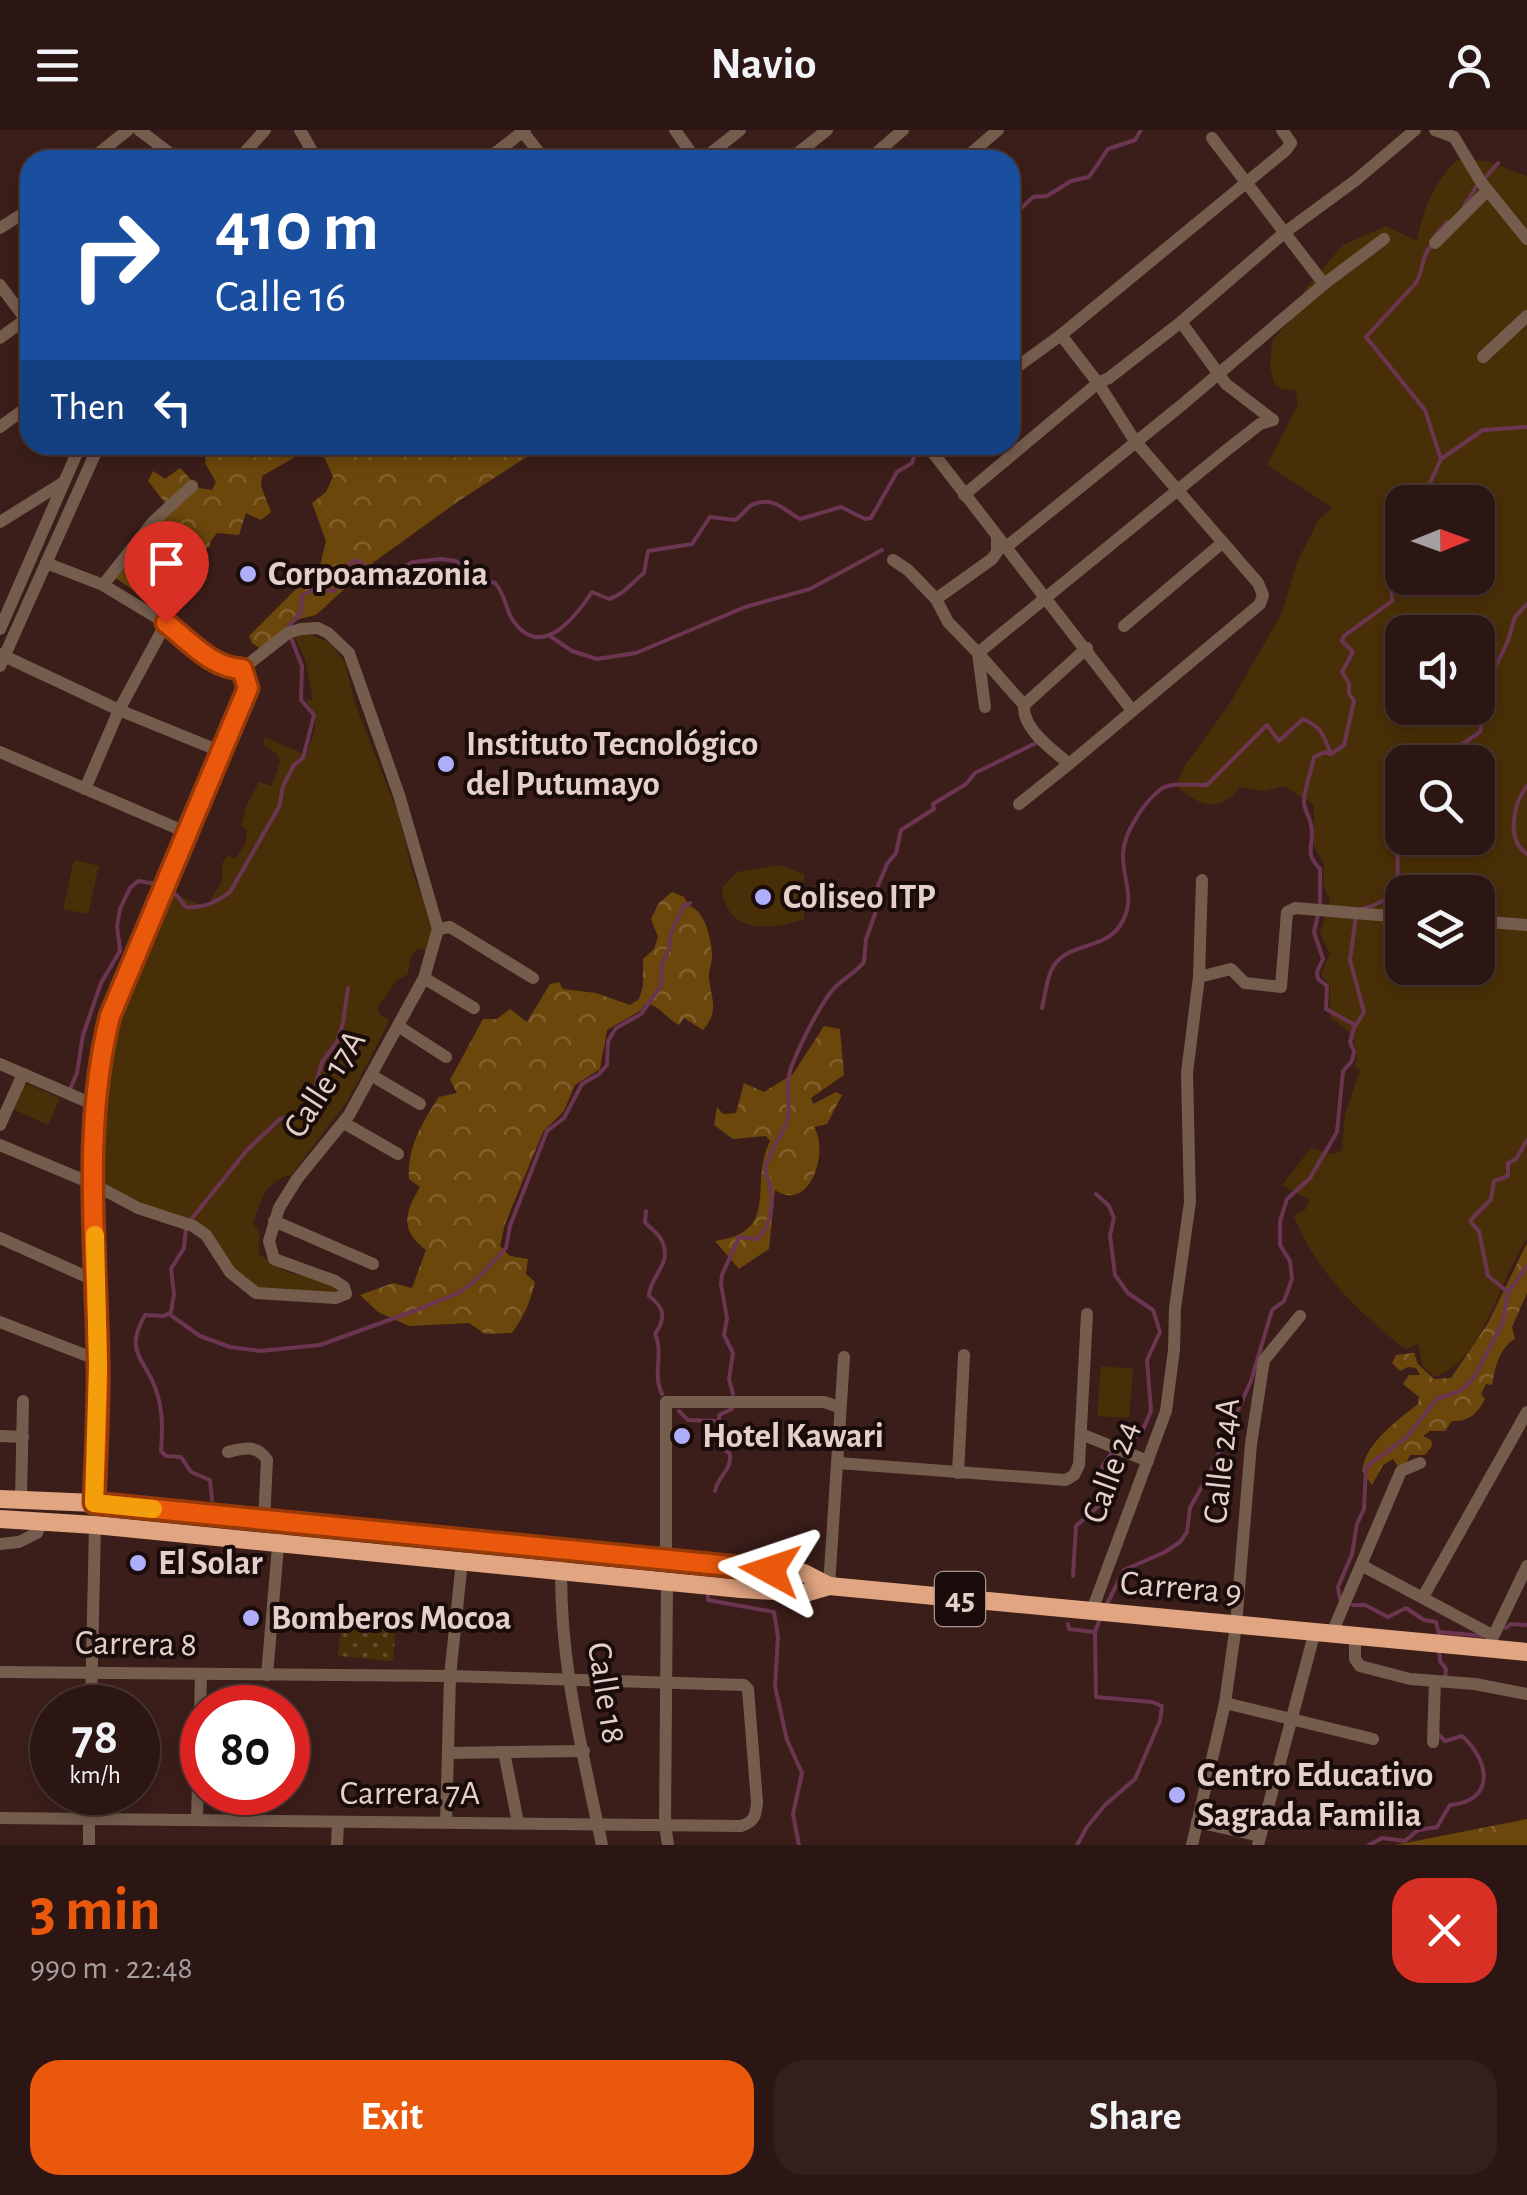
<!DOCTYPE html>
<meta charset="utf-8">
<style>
body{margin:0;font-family:"Alegreya Sans",sans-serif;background:#341f1c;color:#f1f3f6;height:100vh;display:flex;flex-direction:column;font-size:38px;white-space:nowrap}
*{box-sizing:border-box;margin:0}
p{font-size:32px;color:#a69fa0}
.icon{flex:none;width:55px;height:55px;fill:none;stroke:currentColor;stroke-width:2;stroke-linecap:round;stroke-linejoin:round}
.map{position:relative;height:1715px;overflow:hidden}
.drawer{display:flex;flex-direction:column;background:#2c1613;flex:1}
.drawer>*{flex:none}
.top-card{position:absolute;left:20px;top:20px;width:1000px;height:305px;border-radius:30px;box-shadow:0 5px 15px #0003,0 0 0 2px #483533;background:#1a4fa0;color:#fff;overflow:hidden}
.needle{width:65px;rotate:89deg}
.buttons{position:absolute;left:1385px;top:355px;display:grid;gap:20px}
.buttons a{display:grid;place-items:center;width:110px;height:110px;border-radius:20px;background:#2c1613;box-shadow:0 5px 15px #0003,0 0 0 2px #483533;font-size:50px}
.speed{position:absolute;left:30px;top:1555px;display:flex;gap:20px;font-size:50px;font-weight:700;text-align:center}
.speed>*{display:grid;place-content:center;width:130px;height:130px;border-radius:50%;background:#2c1613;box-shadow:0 5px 15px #0003,0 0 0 2px #483533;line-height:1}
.speed small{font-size:25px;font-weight:400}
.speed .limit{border:15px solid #d22;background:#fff;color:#111}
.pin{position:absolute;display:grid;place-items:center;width:85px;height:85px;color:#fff;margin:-102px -42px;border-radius:50% 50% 50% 0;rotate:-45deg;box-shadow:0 0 10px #0007}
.pin .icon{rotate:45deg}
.me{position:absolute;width:110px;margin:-55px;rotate:275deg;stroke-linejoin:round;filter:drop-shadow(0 0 8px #0008)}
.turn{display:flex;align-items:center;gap:35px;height:210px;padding:0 30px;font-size:45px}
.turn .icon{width:130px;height:130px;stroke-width:2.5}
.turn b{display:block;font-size:70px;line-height:85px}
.then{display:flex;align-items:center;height:95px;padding:0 30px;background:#0003;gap:20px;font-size:38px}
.round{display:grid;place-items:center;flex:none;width:105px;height:105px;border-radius:30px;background:#341f1c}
.summary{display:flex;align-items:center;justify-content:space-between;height:170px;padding:0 30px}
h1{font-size:60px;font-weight:600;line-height:75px;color:#ea580c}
.cta{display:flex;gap:20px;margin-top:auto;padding:20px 30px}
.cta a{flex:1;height:115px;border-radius:30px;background:#ea580c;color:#fff;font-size:40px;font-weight:600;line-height:115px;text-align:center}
.cta a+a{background:#341f1c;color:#f1f3f6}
header{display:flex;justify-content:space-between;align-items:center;height:130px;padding:0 30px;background:#2c1613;font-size:45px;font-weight:600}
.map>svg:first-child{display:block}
.grass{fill:#492f07;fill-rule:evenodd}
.forest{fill:url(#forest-crowns)}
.park{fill:url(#park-dots)}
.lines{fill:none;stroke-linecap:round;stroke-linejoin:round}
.stream{stroke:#6c3653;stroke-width:4}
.minor{stroke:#755d4e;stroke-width:12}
.highway{stroke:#e1a582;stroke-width:18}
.route-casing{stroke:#983908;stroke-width:25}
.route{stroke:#ea580c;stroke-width:18}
.slow{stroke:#f59e0b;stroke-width:18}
.poi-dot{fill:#aeaefa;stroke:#190c0a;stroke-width:4}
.labels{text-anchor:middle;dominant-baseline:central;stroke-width:8;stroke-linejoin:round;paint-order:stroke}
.shield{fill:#190c0a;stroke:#a79491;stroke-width:2.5}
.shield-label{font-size:32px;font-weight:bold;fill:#e4cfcb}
.poi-label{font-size:35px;font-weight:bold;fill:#e4cfcb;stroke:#190c0a;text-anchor:start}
.street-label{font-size:35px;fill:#e4cfcb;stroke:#190c0a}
</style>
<header><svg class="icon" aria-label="menu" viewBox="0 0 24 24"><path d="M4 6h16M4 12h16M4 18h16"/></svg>Navio<svg class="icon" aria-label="person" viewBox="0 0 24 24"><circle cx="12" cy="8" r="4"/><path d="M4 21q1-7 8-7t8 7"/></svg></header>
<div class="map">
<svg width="1527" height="1715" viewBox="0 0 1527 1715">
<defs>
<pattern id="forest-crowns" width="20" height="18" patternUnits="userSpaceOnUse" patternTransform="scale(2.5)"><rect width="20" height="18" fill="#6b470b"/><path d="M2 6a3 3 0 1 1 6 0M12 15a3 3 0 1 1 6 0" fill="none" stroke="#80602d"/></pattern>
<pattern id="park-dots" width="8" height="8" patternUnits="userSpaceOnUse" patternTransform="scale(2.5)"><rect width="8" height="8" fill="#492f07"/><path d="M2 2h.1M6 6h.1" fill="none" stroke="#634c2a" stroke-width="1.8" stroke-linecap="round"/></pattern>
</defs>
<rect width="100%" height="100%" fill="#3b1e19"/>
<g class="grass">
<path d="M1457,30L1486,31L1527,46V1109C1499,1148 1483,1233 1434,1247L1422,1235L1418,1214L1407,1219L1402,1217C1357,1180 1315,1141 1294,1086L1306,1079L1309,1069L1282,1055L1311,1018L1333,1024L1342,1020L1345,984L1360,940L1355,936C1360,912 1351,900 1330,888V857L1321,844L1330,824L1320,804L1330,770L1323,754L1324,733L1314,717V675L1284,656L1264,661L1240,657C1220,684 1199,676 1176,656L1184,637L1230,573L1281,485L1298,430L1319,389L1333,378L1267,335L1298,274L1295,260L1281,259L1274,253L1270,237L1272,211L1293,187L1305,159L1343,115L1386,96L1417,111C1422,81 1434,52 1457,30ZM1402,372H1478V448H1402ZM1402,502H1478V578H1402ZM1402,632H1478V708H1402ZM1402,762H1478V838H1402Z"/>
<path d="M306,503L330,513L345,532L354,571L399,686L413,744L434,796L426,822L422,818C409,822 410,832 408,844L396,851L377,878L380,885L389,889L388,894L348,970L291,1045C265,1051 261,1070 253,1094L260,1103L258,1124L287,1142L339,1155L341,1165L260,1160L235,1142L205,1101L157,1081L98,1051L113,891L164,767L169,761L206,778L222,751V734L227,726L236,728L246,712L247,700L241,696L246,677L259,652L272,656L280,631L276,623L263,614L265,607L306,625C314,603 322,590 306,570H313L305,529L295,508Z"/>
<polygon points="74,730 99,736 88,784 63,779"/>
<path d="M780,735L804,744V789C769,801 726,804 722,758L737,742Z"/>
<polygon points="24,953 60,968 48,995 13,979"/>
<polygon points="1101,1236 1133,1239 1129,1288 1097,1286"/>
</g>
<g class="forest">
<polygon points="223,315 316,315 262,346 261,356 271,382 261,390 246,383 239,405 217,403 210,412 210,417 200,419 197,428 176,422 157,446 137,463 116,448 170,379 148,351 153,341 165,349 180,338 199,358 212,360 216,352 205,333 206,327"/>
<polygon points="319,315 545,315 460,370 374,432 316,485 299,489 261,519 252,513 249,506 301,454 322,440 320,436 326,411 312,373 326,362 333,347"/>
<path d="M672,762L684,767L690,776C705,782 711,808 712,824C713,832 708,840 709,848C711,869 720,881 703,900L684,888L679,895C665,888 662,877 646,873L640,881L607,900L600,939L575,955L564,981L543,1002L505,1094L500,1116L510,1126L528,1129L526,1144L535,1152C530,1173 524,1186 512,1203L485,1204L469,1193L409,1196L378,1182L360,1165L393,1153L412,1158L426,1120C400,1100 404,1084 420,1057L409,1049C407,1017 422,993 439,967L457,963L450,950L483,889H497L510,879L527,892L550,854L559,852L563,859L596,863L630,875L639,869L643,856V829L654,819L658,807L651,789L659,773Z"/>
<path d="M824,896L840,899L844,945L811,968L813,974L836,962L842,965L827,994L814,997C830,1022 809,1084 775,1060L769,1119L739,1139L715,1111C782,1102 748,1055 770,1011L766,1006L733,1009L714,995L717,977L723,984L736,983L744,953L764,962L793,944Z"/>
<path d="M1527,1113V1163L1512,1197L1515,1209C1499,1218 1495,1238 1492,1255L1486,1254L1481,1264L1485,1269C1478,1283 1469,1292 1452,1291L1445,1301H1430L1423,1306L1431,1310L1432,1316L1425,1325H1410L1405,1336L1399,1338L1393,1329L1383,1335L1372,1355L1362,1341C1366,1312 1397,1291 1418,1274L1419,1267L1403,1254L1409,1245H1420L1416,1238L1408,1237L1400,1241L1392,1233L1396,1225L1414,1223L1418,1234L1434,1249L1451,1248L1488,1193Z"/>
<polygon points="1527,1689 1527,1715 1395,1715"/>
</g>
<polygon class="park" points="341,1491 396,1496 393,1531 338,1526"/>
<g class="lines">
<g class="stream">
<polyline points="1485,48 1498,33"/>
<polyline points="1464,76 1478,54"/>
<polyline points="1010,89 1033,67 1047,66 1071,51 1089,47 1108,19 1135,10 1141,0"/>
<polyline points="1434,107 1447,92"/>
<path d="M1431,116C1421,126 1424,142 1415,154L1366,207L1425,280L1441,329"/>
<polyline points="1421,372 1441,329 1483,300 1527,297"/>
<path d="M287,498L301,482L302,465L317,458L334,461L345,449L349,434L356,430L374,442L387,445L413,432L441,429L456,431L474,447L495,453C505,464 505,477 512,489C541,533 576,486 592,462L609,469C626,463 631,453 644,443L648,421L692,414L710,387L735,390C743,386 747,376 754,374C774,366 785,381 800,389L841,377L865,389L871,388L897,342L912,333L918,315"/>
<polyline points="550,506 572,521 597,529 636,523 745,477 810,459 882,420"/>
<polyline points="1443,632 1449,623 1480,602 1493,542 1508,511 1515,487 1527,474"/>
<path d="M1527,656C1513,674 1506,710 1527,724"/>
<path d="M172,760L186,777C203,779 217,772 230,762L279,677L283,656L294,635L303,628L314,585L301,570L302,536L291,508"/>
<path d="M1320,776V739C1302,720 1316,715 1311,695C1310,688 1305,681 1304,673C1304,657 1312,641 1314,627L1325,622L1331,624L1344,615L1354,571L1349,563V553L1342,542L1353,522L1342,511L1344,506L1392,471L1391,442L1402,416"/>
<path d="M1362,779C1417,765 1388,730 1402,705"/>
<path d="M1042,878C1045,867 1046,852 1051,841C1063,812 1102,821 1119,797C1138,769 1122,752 1123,723C1124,702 1145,671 1161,659C1172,652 1194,655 1207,655L1267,595L1279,611L1303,589C1323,598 1323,605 1331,624"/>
<polyline points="1356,895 1364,882 1350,830 1356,786"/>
<polyline points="71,957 77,943 83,905 101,853 120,821 117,796 120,779 130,758 138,751 157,754"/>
<polyline points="1096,1064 1109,1076 1114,1088 1110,1105 1115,1145 1128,1163 1153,1180 1160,1202 1147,1230 1151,1281 1142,1302 1123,1315"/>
<path d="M646,1081L645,1092C650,1099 658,1102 662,1111C673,1134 650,1145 649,1166C665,1178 666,1188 655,1204C664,1223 652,1244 662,1264"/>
<polyline points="1507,1161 1488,1146 1479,1101 1470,1091 1491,1069 1494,1051 1508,1046 1508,1033 1516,1029 1527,1010"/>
<polyline points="169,1184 200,1206 230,1217 260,1221 320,1215 414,1181 458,1163 476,1150 506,1118 510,1096 547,1001 564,988 582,954 599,944 607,935 608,911 616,898 641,884 661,856 662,834 669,819 671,803 684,776 690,773"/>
<path d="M733,1264L729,1249L733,1223L724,1205L727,1188L721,1154L722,1145L739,1107L757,1109C776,1091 774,1062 765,1040C770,1017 782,1008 787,991C792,974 784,956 791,938C799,916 817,881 830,863C839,850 855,844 864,832L866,809L875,784V763L887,734L896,723L901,700L934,679L933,674L966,654L975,643L1038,612"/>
<polyline points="679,1281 688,1290 715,1291"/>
<path d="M715,1361C718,1345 732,1341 730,1324L720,1316L719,1285L732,1279"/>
<path d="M212,1370L210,1350L191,1342L181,1327L166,1326L161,1321C163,1298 163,1273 152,1250C138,1223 127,1217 145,1185L164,1186L171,1182L174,1164L171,1139L184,1118L186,1098L190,1091L247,1020L280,989L298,983L314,961L322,932L337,912L343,893L348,858"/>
<polyline points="1073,1446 1076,1396 1103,1372 1106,1363 1102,1337 1111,1324 1119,1323"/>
<polyline points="708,1466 708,1470 774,1482 778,1507 775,1556 787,1610 802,1643 793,1684 799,1715"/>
<polyline points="1340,1469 1338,1457 1352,1424 1357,1394 1364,1379 1366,1337 1407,1307 1437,1269 1460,1261 1473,1249 1503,1192 1508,1162 1527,1136"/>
<polyline points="1353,1475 1365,1475 1388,1487 1406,1478 1424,1490 1436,1492 1440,1508"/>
<polyline points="1106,1476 1124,1440 1165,1422 1180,1412 1187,1402 1190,1378 1212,1338 1251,1251 1272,1180 1284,1171 1292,1149 1290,1131 1280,1115 1280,1091 1287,1069 1310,1048 1337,1002 1343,941 1352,931 1354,921 1350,912 1355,895 1326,879 1327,856 1318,849 1317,842 1323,829 1314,802 1318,785"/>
<polyline points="1068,1494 1069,1499 1094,1502"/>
<polyline points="1506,1498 1511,1494 1527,1495"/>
<polyline points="1440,1502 1483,1506"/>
<polyline points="1439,1518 1440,1531 1446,1539 1445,1549"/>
<polyline points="1077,1715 1087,1697 1105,1675 1135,1649 1160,1591 1162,1576 1152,1572 1096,1567 1095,1502 1100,1489"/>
<path d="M1369,1715L1382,1708L1405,1711L1418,1700L1437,1697L1450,1675C1496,1671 1490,1631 1462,1606L1445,1611L1439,1605"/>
</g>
<g class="minor">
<polyline points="139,0 179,30"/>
<polyline points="300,0 317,30"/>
<polyline points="675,0 696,30"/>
<polyline points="1435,0 1454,7 1481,52 1527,109"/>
<polyline points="523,2 545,30"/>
<polyline points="1212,8 1324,154"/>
<polyline points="90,30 128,0"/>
<polyline points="238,30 265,0"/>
<polyline points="486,30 525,0"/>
<polyline points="702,30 740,0"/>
<polyline points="789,30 827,0"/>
<polyline points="868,30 903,0"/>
<polyline points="963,30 998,0"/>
<polyline points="0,98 30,79"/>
<polyline points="1435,113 1487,61"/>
<polyline points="0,155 30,195"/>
<polyline points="1181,192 1226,254 1273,290"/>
<polyline points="1061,205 1098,253 1109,248 1181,192 1284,103 1356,50 1415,0"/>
<polyline points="0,208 26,189"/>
<polyline points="1483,227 1527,186"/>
<polyline points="1010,242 1061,205 1286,20 1291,13 1282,0"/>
<polyline points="0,297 30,275"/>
<polyline points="927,315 1131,579"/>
<polyline points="964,365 1098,253 1135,311 1258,453 1263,465 1260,474 1069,634"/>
<polyline points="0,392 64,352"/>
<polyline points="1005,418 1183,274 1324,154 1384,109"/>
<polyline points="893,430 908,440 936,469 992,429 997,422 997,408"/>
<polyline points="46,433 103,455 166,493 215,531 229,538 242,539"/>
<polyline points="103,455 153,392 192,356"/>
<polyline points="936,469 948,492 978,523 985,577"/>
<polyline points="1124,496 1222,413"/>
<polyline points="0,499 80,316"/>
<polyline points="0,524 119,580 222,622"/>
<polyline points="0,536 95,324 106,315"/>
<polyline points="1024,575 978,523 1228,319 1260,294 1273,290"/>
<polyline points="0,622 188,703"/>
<polyline points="85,659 119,580 166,493"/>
<path d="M1019,674L1069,634C1052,619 1022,599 1024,575L1087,518"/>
<polyline points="1478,791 1527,795"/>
<polyline points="438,799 450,797 533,848"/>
<polyline points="1199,847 1231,839 1245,853 1281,857 1287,782 1295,778 1402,787"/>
<polyline points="424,848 474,878"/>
<polyline points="398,896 446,927"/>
<polyline points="0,934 97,976"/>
<polyline points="371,945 420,974"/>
<polyline points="344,993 398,1024"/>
<polyline points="0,995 23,944"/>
<polyline points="0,1015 93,1054 138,1078 193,1096 206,1105 230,1142 256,1163 336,1168 346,1164 344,1157 335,1151 274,1129 269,1111 279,1078 297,1049 349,985 424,848 438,799 399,665 349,523 328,503 318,498 301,499 288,503 242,539"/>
<polyline points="274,1091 373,1134"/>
<polyline points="0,1108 96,1151"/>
<polyline points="0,1192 98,1230"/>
<polyline points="1081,1304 1148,1331"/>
<polyline points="0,1306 23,1307"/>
<path d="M228,1322C243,1318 257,1314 267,1330L264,1391"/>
<polyline points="838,1333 1066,1350 1074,1345 1079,1335 1087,1184"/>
<polyline points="958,1343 964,1225"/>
<polyline points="21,1369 23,1271"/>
<path d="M95,1373C96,1325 100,1276 98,1228C96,1115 82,996 110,886L247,558L242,539"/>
<polyline points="0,1414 19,1412 37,1403 42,1391"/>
<path d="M562,1420C556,1517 582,1620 602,1715"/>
<polyline points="666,1430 666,1272 824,1272 839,1277"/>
<polyline points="1361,1435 1492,1505"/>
<polyline points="667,1450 665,1695 668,1715"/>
<polyline points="829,1456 844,1227"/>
<polyline points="1423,1467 1527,1282"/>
<polyline points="1091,1483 1166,1281 1174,1220 1175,1178 1190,1072 1187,943 1199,847 1202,750"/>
<polyline points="1332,1503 1401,1341 1420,1333"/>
<polyline points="1355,1505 1355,1529 1360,1536 1410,1549 1475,1554 1527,1564"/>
<polyline points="1491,1511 1527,1436"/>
<path d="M0,1542L450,1546L744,1555L748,1559L757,1672C756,1686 754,1692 741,1696L0,1688"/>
<polyline points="267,1545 280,1393"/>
<polyline points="1225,1573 1373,1609"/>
<polyline points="91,1578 95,1395"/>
<polyline points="1433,1612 1435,1551"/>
<polyline points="504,1622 518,1693"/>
<polyline points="448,1623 584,1621"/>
<polyline points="197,1689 201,1545"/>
<polyline points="1197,1692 1260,1706"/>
<polyline points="446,1693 450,1546 462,1431"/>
<polyline points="89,1715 89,1662"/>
<polyline points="337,1715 338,1693"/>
<polyline points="1192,1715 1225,1573 1236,1495 1251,1314 1264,1230 1300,1186"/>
<polyline points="1258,1715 1315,1501"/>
</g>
<g class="highway">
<polyline points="0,1369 95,1373 804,1443 829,1456"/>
<polyline points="0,1389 95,1395 741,1459 805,1463 829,1456 1527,1522"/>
</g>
</g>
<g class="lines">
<defs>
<path id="route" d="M166,493C189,511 212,538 242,539L248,558L110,886C82,997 96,1115 98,1228C99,1276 96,1325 94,1373L770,1440"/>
</defs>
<use href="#route" class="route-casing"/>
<use href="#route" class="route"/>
<polyline class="slow" points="95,1105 98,1236 94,1373 153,1379"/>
</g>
<g class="poi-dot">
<circle cx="248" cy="444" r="10"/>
<circle cx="446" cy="634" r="10"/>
<circle cx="763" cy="767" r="10"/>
<circle cx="682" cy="1306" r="10"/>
<circle cx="138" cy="1433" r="10"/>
<circle cx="251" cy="1488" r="10"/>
<circle cx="1177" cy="1665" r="10"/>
</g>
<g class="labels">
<rect class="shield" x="935" y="1442" width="50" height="54" rx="8"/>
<g class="shield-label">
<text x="960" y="1469">45</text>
</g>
<g class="poi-label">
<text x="268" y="444">Corpoamazonia</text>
<text x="466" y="614">Instituto Tecnológico<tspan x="466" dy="40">del Putumayo</tspan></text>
<text x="783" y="767">Coliseo ITP</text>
<text x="702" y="1306">Hotel Kawari</text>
<text x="158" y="1433">El Solar</text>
<text x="271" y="1488">Bomberos Mocoa</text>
<text x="1197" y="1645">Centro Educativo<tspan x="1197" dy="40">Sagrada Familia</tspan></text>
</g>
<g class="street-label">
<text transform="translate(325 954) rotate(-57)">Calle 17A</text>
<text transform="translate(1222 1331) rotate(-84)">Calle 24A</text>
<text transform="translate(1111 1342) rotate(-70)">Calle 24</text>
<text transform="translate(1181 1458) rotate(5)">Carrera 9</text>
<text transform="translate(136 1514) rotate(1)">Carrera 8</text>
<text transform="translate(606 1563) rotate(81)">Calle 18</text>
<text x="410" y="1663">Carrera 7A</text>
</g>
</g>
</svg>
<div class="buttons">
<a><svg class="needle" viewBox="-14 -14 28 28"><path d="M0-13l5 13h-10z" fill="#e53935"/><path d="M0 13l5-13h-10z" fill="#a69fa0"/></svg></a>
<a><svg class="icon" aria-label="sound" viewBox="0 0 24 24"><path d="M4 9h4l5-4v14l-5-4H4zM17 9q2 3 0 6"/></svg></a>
<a><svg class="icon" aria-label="search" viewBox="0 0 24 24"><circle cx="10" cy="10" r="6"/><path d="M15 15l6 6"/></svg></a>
<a><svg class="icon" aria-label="layers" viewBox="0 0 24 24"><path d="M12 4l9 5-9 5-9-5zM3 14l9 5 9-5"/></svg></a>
</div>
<div class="speed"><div>78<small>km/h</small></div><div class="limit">80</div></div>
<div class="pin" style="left:166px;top:493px;background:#d93025"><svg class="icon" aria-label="arrive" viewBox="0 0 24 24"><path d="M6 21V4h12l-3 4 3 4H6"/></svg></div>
<svg class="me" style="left:770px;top:1440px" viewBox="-20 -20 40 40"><path d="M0-17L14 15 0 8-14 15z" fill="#ea580c" stroke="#fff" stroke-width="4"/></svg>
<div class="top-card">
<div class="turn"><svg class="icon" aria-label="right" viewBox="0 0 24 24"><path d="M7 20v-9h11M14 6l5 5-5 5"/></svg><div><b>410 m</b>Calle 16</div></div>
<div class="then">Then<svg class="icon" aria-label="left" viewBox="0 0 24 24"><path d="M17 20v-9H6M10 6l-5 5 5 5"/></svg></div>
</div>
</div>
<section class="drawer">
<div class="summary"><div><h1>3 min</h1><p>990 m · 22:48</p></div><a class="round" style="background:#d93025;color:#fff"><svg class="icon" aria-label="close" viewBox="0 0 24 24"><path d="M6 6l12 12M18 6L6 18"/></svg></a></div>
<div class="cta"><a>Exit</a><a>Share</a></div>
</section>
